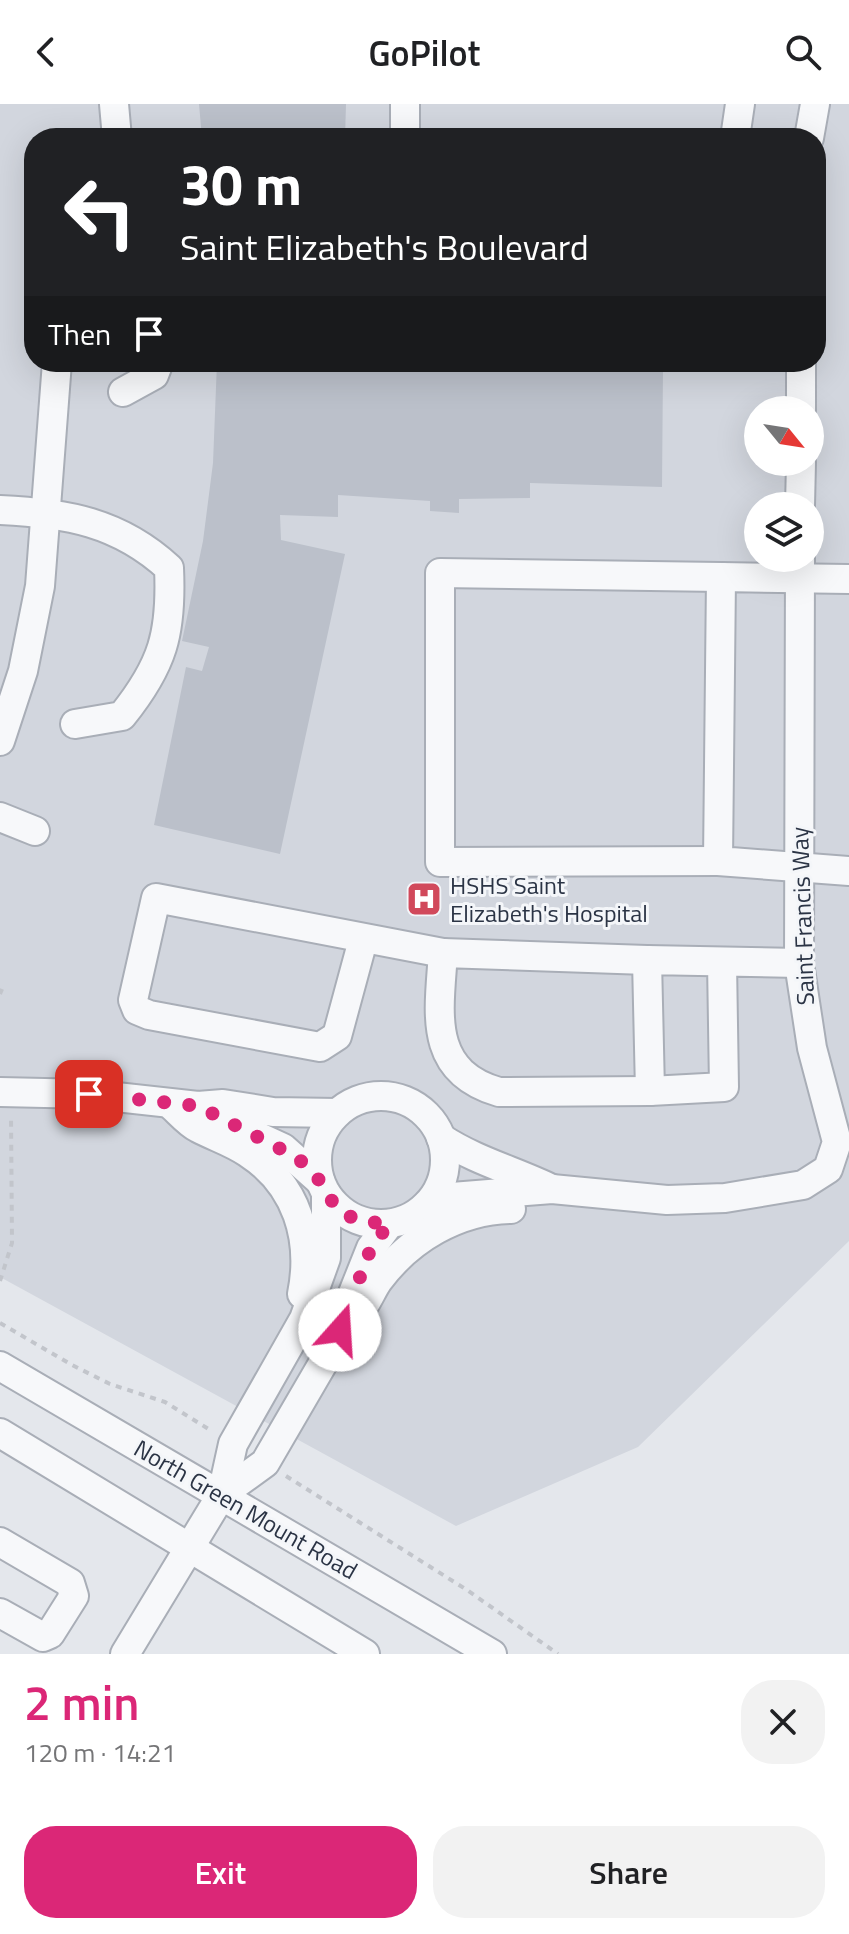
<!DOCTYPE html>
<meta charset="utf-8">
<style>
body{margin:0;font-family:"Titillium Web",sans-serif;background:#f2f2f2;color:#202124;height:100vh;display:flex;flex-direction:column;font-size:30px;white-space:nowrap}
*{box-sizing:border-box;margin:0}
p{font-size:26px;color:#757577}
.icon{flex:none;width:44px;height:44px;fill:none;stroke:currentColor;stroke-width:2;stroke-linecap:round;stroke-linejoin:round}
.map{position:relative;height:1550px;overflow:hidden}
.side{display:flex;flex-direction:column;background:#fff;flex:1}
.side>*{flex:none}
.banner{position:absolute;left:24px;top:24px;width:802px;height:244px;border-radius:32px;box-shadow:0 8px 32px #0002;background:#202124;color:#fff;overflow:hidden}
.needle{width:52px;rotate:120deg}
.tools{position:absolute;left:744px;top:292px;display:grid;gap:16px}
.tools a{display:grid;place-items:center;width:80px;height:80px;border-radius:50%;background:#fff;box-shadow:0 8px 32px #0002;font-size:40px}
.pin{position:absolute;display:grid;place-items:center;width:68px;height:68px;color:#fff;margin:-34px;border-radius:16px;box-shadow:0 4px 12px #0006}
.me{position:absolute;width:88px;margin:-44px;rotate:19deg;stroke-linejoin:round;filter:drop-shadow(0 0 6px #0008)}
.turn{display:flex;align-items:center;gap:28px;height:168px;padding:0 24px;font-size:36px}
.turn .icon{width:104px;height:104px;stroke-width:2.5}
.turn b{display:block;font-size:56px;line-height:68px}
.then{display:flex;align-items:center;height:76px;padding:0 24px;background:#0003;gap:16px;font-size:30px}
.round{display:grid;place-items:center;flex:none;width:84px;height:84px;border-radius:32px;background:#f2f2f2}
.head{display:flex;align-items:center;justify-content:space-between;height:136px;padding:0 24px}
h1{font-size:48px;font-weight:600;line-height:60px;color:#db2777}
.action{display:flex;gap:16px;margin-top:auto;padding:16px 24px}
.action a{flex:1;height:92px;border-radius:32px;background:#db2777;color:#fff;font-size:32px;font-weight:600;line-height:92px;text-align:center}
.action a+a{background:#f2f2f2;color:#202124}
header{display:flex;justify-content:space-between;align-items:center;height:104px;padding:0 24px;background:#fff;font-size:36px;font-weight:600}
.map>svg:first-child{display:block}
.built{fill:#d2d6de;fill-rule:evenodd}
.building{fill:#bbc0ca}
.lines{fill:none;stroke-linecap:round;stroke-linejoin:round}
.minor-casing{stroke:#a9aeb7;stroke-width:32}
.path{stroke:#c2c5cb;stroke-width:4;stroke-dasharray:6 6;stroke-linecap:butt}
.minor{stroke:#f7f8fa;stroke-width:28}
.route{stroke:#db2777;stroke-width:14;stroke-dasharray:0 25.2}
.labels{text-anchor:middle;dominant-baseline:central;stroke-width:6;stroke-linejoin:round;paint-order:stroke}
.poi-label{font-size:24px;fill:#2b3445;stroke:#f4f6f9;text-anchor:start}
.street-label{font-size:24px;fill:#2b3445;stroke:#f4f6f9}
</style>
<header><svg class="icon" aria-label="back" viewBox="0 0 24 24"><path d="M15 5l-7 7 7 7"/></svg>GoPilot<svg class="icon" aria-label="search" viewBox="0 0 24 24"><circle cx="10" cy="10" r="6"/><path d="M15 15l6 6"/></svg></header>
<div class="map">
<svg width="849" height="1550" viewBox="0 0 849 1550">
<rect width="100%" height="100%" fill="#e4e7ec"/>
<path class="built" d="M0,0H849V1137L638,1343L456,1422L0,1173ZM34,34H816V258H34ZM758,306H810V358H758ZM758,402H810V454H758Z"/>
<g class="building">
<polygon points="199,0 346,0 345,34 202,34"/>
<polygon points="217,258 529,258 663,263 662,383 530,379 530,394 459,395 459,409 430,407 430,397 338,391 338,413 280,411 281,436 345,450 280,750 154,721 186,563 202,567 209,543 182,537 203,437 213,359"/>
</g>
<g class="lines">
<defs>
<g id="minor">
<polyline points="114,0 117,34"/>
<polyline points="405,0 405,34"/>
<polyline points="735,34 740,0"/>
<polyline points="809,34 815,0"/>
<polyline points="123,288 154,271 159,258"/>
<polyline points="801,306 801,258"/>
<polyline points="800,402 801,358"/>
<path d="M0,406C66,409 119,418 169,464C172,529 163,561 122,612L75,620"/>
<polyline points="849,475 721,473 718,757 849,767"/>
<polyline points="0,637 23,567 40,482 57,258"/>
<polyline points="0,713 35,727"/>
<polyline points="718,757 440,758 440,469 721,473"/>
<polyline points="363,836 337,932 320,943 149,911 137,906 133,896 156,794 443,849"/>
<path d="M647,856L443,849C439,909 427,967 499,988L650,987"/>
<polyline points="722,858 724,983 650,987 647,856 799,859"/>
<polyline points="0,988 89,990 198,1002 223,1000 273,1008 337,1009"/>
<circle cx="381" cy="1056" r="64"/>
<path d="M170,1000C179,1008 188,1019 198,1024C215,1033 232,1038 248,1049C297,1081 313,1135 302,1190"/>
<polyline points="220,1015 283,1044 320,1077"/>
<path d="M441,1034C476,1057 515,1067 552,1085"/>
<polyline points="427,1101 452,1093 552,1085 667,1096 725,1094 803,1081 828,1065 837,1038 812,944 799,859 800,454"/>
<path d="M358,1209C367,1200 371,1187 378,1177C409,1135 458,1106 511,1105"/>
<polyline points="0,1262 492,1550"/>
<polyline points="0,1329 365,1550"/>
<polyline points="222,1390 265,1359 329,1249 371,1144 389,1120"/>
<polyline points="0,1438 70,1479 74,1492 50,1530 43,1533 0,1509"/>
<polyline points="125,1550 222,1390 233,1340 304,1215 326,1154 326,1090"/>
</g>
</defs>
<use href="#minor" class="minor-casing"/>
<g class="path">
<polyline points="0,890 2,885"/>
<polyline points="0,1177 12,1139 11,1012"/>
<polyline points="0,1219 72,1261 110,1280 165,1298 210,1326"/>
<polyline points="286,1372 467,1486 558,1550"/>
</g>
<use href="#minor" class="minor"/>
</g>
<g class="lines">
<polyline class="route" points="89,990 198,1002 298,1054 320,1077 335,1102 347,1111 360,1117 389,1120 371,1144 340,1226"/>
</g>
<defs>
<symbol id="hospital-square" viewBox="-11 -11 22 22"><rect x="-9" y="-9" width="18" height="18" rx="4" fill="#d1495b" stroke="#f4f6f9"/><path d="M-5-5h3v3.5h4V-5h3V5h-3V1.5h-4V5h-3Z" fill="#fff"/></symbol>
</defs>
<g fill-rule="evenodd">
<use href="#hospital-square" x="404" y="775" width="40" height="40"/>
</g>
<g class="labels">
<g class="poi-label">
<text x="450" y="781">HSHS Saint<tspan x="450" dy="28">Elizabeth's Hospital</tspan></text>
</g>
<g class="street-label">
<text transform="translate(802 812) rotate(-92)">Saint Francis Way</text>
<text transform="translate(246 1405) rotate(30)">North Green Mount Road</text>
</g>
</g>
</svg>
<div class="tools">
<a><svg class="needle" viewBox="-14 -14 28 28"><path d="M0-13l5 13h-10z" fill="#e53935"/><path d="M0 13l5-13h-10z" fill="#757577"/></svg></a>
<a><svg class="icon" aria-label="layers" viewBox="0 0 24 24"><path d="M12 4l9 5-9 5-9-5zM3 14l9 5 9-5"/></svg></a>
</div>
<div class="pin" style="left:89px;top:990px;background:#d93025"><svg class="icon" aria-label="arrive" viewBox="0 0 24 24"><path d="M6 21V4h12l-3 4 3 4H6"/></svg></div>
<svg class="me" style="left:340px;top:1226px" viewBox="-20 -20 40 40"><circle r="19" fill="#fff"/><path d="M0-13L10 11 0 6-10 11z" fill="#db2777"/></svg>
<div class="banner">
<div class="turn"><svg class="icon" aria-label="left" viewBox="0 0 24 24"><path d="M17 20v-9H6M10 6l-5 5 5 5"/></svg><div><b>30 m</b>Saint Elizabeth's Boulevard</div></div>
<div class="then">Then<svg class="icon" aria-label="arrive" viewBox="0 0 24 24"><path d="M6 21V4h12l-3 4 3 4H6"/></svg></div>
</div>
</div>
<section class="side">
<div class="head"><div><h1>2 min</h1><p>120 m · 14:21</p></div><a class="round"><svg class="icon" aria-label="close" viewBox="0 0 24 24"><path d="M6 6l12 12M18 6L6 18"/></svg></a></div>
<div class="action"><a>Exit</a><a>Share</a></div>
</section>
